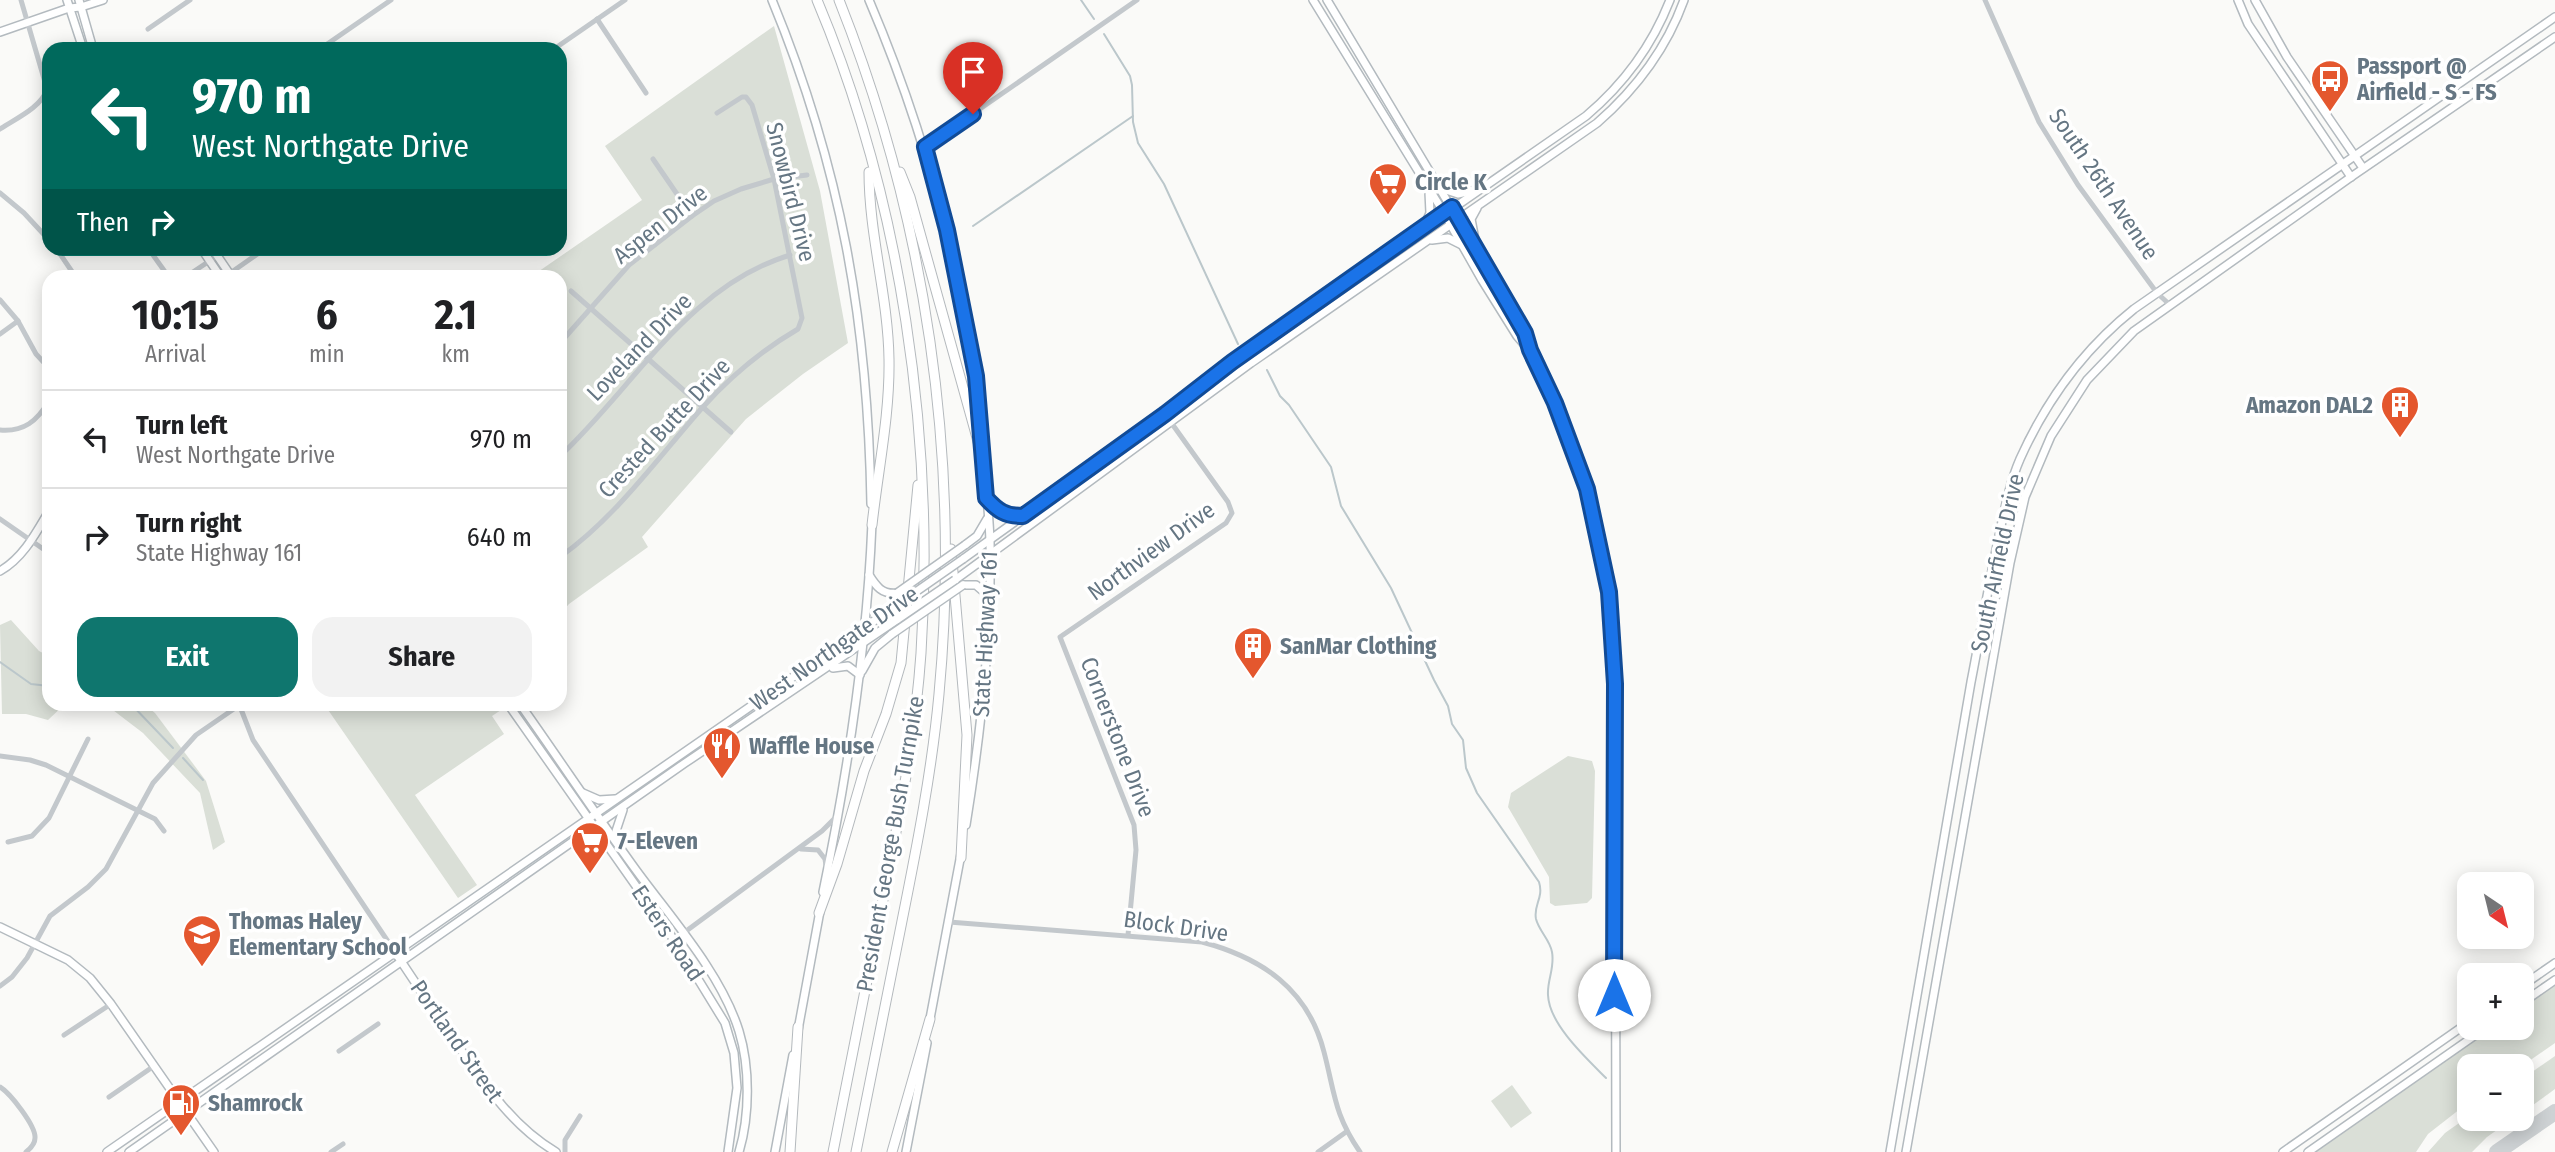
<!DOCTYPE html>
<meta charset="utf-8">
<style>
body{margin:0;font-family:"Fira Sans Condensed",sans-serif;background:#f2f2f2;color:#202124;height:100vh;display:flex;flex-direction:column;font-size:26px;white-space:nowrap}
*{box-sizing:border-box;margin:0}
p{font-size:23px;color:#757577}
.icon{flex:none;width:38px;height:38px;fill:none;stroke:currentColor;stroke-width:2;stroke-linecap:round;stroke-linejoin:round}
.map{position:relative;flex:1;overflow:hidden}
.drawer{position:absolute;left:42px;top:270px;width:525px;height:441px;display:flex;flex-direction:column;background:#fff;border-radius:21px;box-shadow:0 4px 18px #0003}
.drawer>*{flex:none}
.banner{position:absolute;left:42px;top:42px;width:525px;height:214px;border-radius:21px;box-shadow:0 4px 18px #0003;background:#00695c;color:#fff;overflow:hidden}
.needle{width:46px;rotate:145deg}
.controls{position:absolute;left:2457px;top:872px;display:grid;gap:14px}
.controls a{display:grid;place-items:center;width:77px;height:77px;border-radius:14px;background:#fff;box-shadow:0 4px 18px #0003;font-size:35px}
.pin{position:absolute;display:grid;place-items:center;width:60px;height:60px;color:#fff;margin:-72px -30px;border-radius:50% 50% 50% 0;rotate:-45deg;box-shadow:0 0 7px #0007}
.pin .icon{rotate:45deg}
.me{position:absolute;width:77px;margin:-38px;rotate:0deg;stroke-linejoin:round;filter:drop-shadow(0 0 5px #0008)}
.turn{display:flex;align-items:center;gap:24px;height:147px;padding:0 35px;font-size:32px}
.turn .icon{width:91px;height:91px;stroke-width:2.5}
.turn b{display:block;font-size:49px;line-height:60px}
.then{display:flex;align-items:center;height:66px;padding:0 35px;background:#0003;gap:14px;font-size:26px}
.eta{display:flex;justify-content:space-evenly;align-items:center;height:119px;text-align:center}
.eta b{font-size:42px;font-weight:700;line-height:49px}
.button{display:flex;gap:14px;margin-top:auto;padding:14px 35px}
.button a{flex:1;height:80px;border-radius:21px;background:#0f766e;color:#fff;font-size:28px;font-weight:700;line-height:80px;text-align:center}
.button a+a{background:#f2f2f2;color:#202124}
ul{padding:0;list-style:none}
li{display:flex;align-items:center;gap:21px;height:98px;padding:0 35px;border-top:2px solid #e0e0e0}
li div{flex:1}
li b{display:block;font-size:26px}
li em{font-style:normal}
.map>svg:first-child{display:block}
.green{fill:#dadfd7}
.lines{fill:none;stroke-linecap:round;stroke-linejoin:round}
.stream{stroke:#bbc7cb;stroke-width:2}
.taxiway{stroke:#ced2d4;stroke-width:16}
.secondary-casing{stroke:#b3babf;stroke-width:10}
.highway-casing{stroke:#b4b9bd;stroke-width:11}
.street{stroke:#c3c8cc;stroke-width:5}
.secondary{stroke:#fff;stroke-width:7}
.highway{stroke:#fff;stroke-width:9}
.secondary-bridge-casing{stroke:#b3babf;stroke-width:10;stroke-linecap:butt}
.secondary-bridge{stroke:#fff;stroke-width:7}
.route-casing{stroke:#114b97;stroke-width:18}
.route{stroke:#1a73e8;stroke-width:12}
.labels{text-anchor:middle;dominant-baseline:central;stroke-width:7;stroke-linejoin:round;paint-order:stroke}
.poi-label{font-size:23px;font-weight:bold;fill:#657683;stroke:#fff;text-anchor:start}
.street-label{font-size:23px;fill:#657683;stroke:#fff}
</style>
<div class="map">
<svg width="2555" height="1152" viewBox="0 0 2555 1152">
<rect width="100%" height="100%" fill="#fafaf8"/>
<g class="green">
<polygon points="774,26 820,191 848,343 803,374 746,419 642,537 648,547 569,604 560,614 560,276 532,276 642,200 605,146"/>
<polygon points="11,620 39,651 49,656 49,704 65,704 48,720 26,714 2,714 0,625"/>
<polygon points="105,704 144,704 155,713 206,781 225,842 213,850 200,793 143,733"/>
<polygon points="324,704 505,704 507,706 492,716 504,734 415,795 477,885 458,898"/>
<polygon points="1568,756 1592,761 1595,771 1592,898 1587,903 1555,906 1550,903 1549,877 1508,807 1511,793"/>
<polygon points="2555,984 2555,1043 2522,1066 2469,1066 2469,1102 2428,1134 2416,1152 2313,1152 2492,1027 2522,1027 2522,1007"/>
<polygon points="2555,1056 2555,1089 2522,1113 2522,1079"/>
<polygon points="1512,1085 1532,1113 1511,1128 1491,1101"/>
<polygon points="2469,1116 2469,1118 2514,1118 2487,1137 2472,1152 2428,1152 2445,1133"/>
</g>
<g class="lines">
<g class="stream">
<polyline points="1081,0 1094,19"/>
<polyline points="1104,34 1130,76 1132,85 1133,122 1138,143 1164,184 1238,344"/>
<polyline points="973,226 1133,116"/>
<path d="M1267,370L1280,396L1289,405L1331,467L1341,506L1391,588L1434,680L1448,706L1452,724L1463,740L1466,768L1477,793L1539,882C1544,898 1533,905 1536,919C1539,931 1550,940 1552,952C1555,968 1547,980 1548,995C1549,1024 1586,1058 1606,1078"/>
<polyline points="0,662 31,684 49,686"/>
<polyline points="131,704 173,748"/>
<polyline points="183,758 203,780"/>
</g>
<polyline class="taxiway" points="2497,1152 2555,1112"/>
<defs>
<g id="secondary">
<polyline points="67,0 83,49"/>
<polyline points="79,0 93,49"/>
<path d="M772,0C841,167 868,323 871,504"/>
<path d="M869,0C930,143 968,293 983,448"/>
<polyline points="1313,0 1444,213 1482,280 1517,336 1529,350"/>
<path d="M1327,0L1526,333C1534,371 1557,405 1570,442C1588,490 1603,541 1609,593C1613,623 1613,653 1615,684L1616,1152"/>
<polyline points="2238,0 2248,24 2351,177"/>
<polyline points="2255,0 2287,57 2363,168"/>
<polyline points="0,32 69,8 81,7 103,0"/>
<polyline points="1443,189 1458,194 1475,190"/>
<polyline points="1425,224 1430,213 1429,192"/>
<polyline points="1432,240 1448,238 1460,244"/>
<polyline points="1475,240 1471,219 1477,208"/>
<polyline points="201,248 220,276"/>
<polyline points="212,248 231,276"/>
<polyline points="986,498 1005,515 1023,516"/>
<polyline points="965,545 977,536 987,519"/>
<path d="M963,559L1165,414L1256,345L1586,116C1624,84 1652,46 1670,0"/>
<path d="M0,571C23,558 36,533 49,511"/>
<path d="M869,575C876,586 882,595 897,593"/>
<path d="M955,580L1251,363L1597,123C1636,89 1666,50 1684,0"/>
<polyline points="963,585 976,585 984,592 987,600"/>
<polyline points="833,668 848,666 860,675"/>
<polyline points="862,671 875,648 892,634"/>
<polyline points="508,704 674,940 725,1023 734,1053 737,1088 728,1152"/>
<path d="M520,704C559,759 596,815 636,870C671,918 721,973 739,1031C750,1067 750,1115 739,1152"/>
<polyline points="583,793 599,800 615,799"/>
<path d="M966,825C981,732 992,635 990,541C989,514 986,487 984,460"/>
<polyline points="618,842 616,831 623,810"/>
<path d="M823,892C848,771 867,647 872,523"/>
<polyline points="0,927 68,960 90,978 111,1004 214,1152"/>
<path d="M395,952C414,981 433,1009 452,1037C482,1080 510,1125 556,1152"/>
<polyline points="2522,986 2555,963"/>
<polyline points="2522,1003 2555,980"/>
<polyline points="929,1024 961,854"/>
<polyline points="798,1030 820,911"/>
<polyline points="107,1152 897,605"/>
<polyline points="129,1152 685,763 898,619"/>
<polyline points="775,1152 793,1055"/>
<polyline points="906,1152 927,1043"/>
<path d="M1890,1152C1918,995 1943,838 1971,682C1981,631 1989,581 2000,531C2005,507 2010,482 2020,459C2046,401 2084,349 2134,309L2555,17"/>
<polyline points="1906,1152 2010,563 2025,497 2051,436 2087,380 2134,331 2351,177 2555,37"/>
<polyline points="2283,1152 2469,1022"/>
<polyline points="2308,1152 2487,1027"/>
</g>
<g id="highway">
<path d="M817,0C901,199 935,438 921,653C915,741 897,828 880,915C864,994 848,1073 833,1152"/>
<path d="M839,0C926,219 961,459 939,694C932,770 917,846 902,921C886,998 871,1075 856,1152"/>
<path d="M869,172C869,235 888,296 889,359C890,414 878,470 872,525"/>
<polyline points="900,172 910,197 984,463"/>
<polyline points="951,549 967,735 961,858"/>
<polyline points="819,913 837,864 864,771 886,714 901,663 918,485"/>
<polyline points="790,1152 798,1027"/>
<polyline points="892,1152 930,1019"/>
</g>
</defs>
<use href="#secondary" class="secondary-casing"/>
<use href="#highway" class="highway-casing"/>
<g class="street">
<polyline points="1985,0 2039,122 2078,185 2157,293 2169,304"/>
<polyline points="597,19 646,93"/>
<polyline points="148,29 190,0"/>
<polyline points="320,49 391,0"/>
<polyline points="554,49 625,0"/>
<path d="M0,129C15,119 42,107 47,89L21,0"/>
<polyline points="925,147 1137,0"/>
<polyline points="653,159 692,216"/>
<polyline points="0,193 24,213 49,240"/>
<polyline points="56,248 75,276"/>
<polyline points="148,248 168,276"/>
<polyline points="187,276 217,256"/>
<polyline points="226,276 266,248"/>
<polyline points="571,291 731,432"/>
<polyline points="0,300 18,321 36,354 49,368"/>
<polyline points="0,334 18,321"/>
<polyline points="560,343 629,265 692,216 714,201 741,189 774,179 807,175"/>
<path d="M0,430C24,432 37,421 49,401"/>
<path d="M560,456C634,387 688,286 790,255"/>
<polyline points="0,519 49,553"/>
<path d="M560,557C616,517 657,459 702,408C730,377 762,350 798,329L802,318L774,179L752,105L746,97H742L717,113"/>
<polyline points="239,704 253,740 395,952"/>
<polyline points="0,756 30,760 46,765 155,819 164,831"/>
<polyline points="8,842 32,836 49,818 88,739"/>
<polyline points="801,849 818,850 825,859 826,866"/>
<path d="M949,922L1202,942C1262,958 1308,989 1324,1052C1335,1094 1334,1114 1360,1152"/>
<polyline points="1128,935 1136,850 1134,825 1060,637 1226,523 1232,513 1228,502 1165,414"/>
<polyline points="674,940 822,831 836,817"/>
<polyline points="0,986 12,977 27,958 50,916 88,887 106,869 153,783 196,735 241,704"/>
<polyline points="64,1035 111,1004"/>
<polyline points="339,1051 378,1024"/>
<path d="M0,1087C10,1093 36,1126 35,1138C35,1144 31,1148 26,1152"/>
<polyline points="109,1097 154,1066"/>
<polyline points="331,1152 343,1144"/>
<polyline points="565,1152 565,1140 580,1116"/>
<polyline points="1318,1152 1346,1132"/>
</g>
<use href="#secondary" class="secondary"/>
<use href="#highway" class="highway"/>
<defs>
<g id="secondary-bridge">
<polyline points="897,593 965,545"/>
<polyline points="897,605 963,559"/>
<polyline points="898,619 955,580"/>
<polyline points="892,634 963,585"/>
</g>
</defs>
<use href="#secondary-bridge" class="secondary-bridge-casing"/>
<use href="#secondary-bridge" class="secondary-bridge"/>
</g>
<g class="lines">
<defs>
<path id="route" d="M973,114L925,147L947,230L976,376L986,498C998,511 1005,516 1023,516L1165,414L1232,362L1452,207L1525,333L1530,350L1555,403L1587,489L1609,592L1615,684L1614,995"/>
</defs>
<use href="#route" class="route-casing"/>
<use href="#route" class="route"/>
</g>
<defs>
<symbol id="bus-pin" viewBox="-11 -11 22 30"><path d="M0 17L-7.5 6A9.5 9.5 0 1 1 7.5 6Z" fill="#e4572e" stroke="#fff"/><path d="M-5-6H5V4H4V6H2V4H-2V6H-4V4H-5ZM-3.5-4V0h7V-4ZM-3.5 1.2v1.5H-2V1.2ZM2 1.2v1.5H3.5V1.2Z" fill="#fff"/></symbol>
<symbol id="supermarket-pin" viewBox="-11 -11 22 30"><path d="M0 17L-7.5 6A9.5 9.5 0 1 1 7.5 6Z" fill="#e4572e" stroke="#fff"/><path d="M-6-5.5h2.5l.6 2H6L4.5 2H-2.5L-4.4-4H-6ZM-1.5 3.2a1.3 1.3 0 1 0 .1 0ZM3 3.2a1.3 1.3 0 1 0 .1 0Z" fill="#fff"/></symbol>
<symbol id="building-pin" viewBox="-11 -11 22 30"><path d="M0 17L-7.5 6A9.5 9.5 0 1 1 7.5 6Z" fill="#e4572e" stroke="#fff"/><path d="M-4-6H4V6H1V3H-1V6H-4ZM-2.5-4.3h1.7v1.8h-1.7ZM.8-4.3h1.7v1.8H.8ZM-2.5-1h1.7V.8h-1.7ZM.8-1h1.7V.8H.8Z" fill="#fff"/></symbol>
<symbol id="restaurant-pin" viewBox="-11 -11 22 30"><path d="M0 17L-7.5 6A9.5 9.5 0 1 1 7.5 6Z" fill="#e4572e" stroke="#fff"/><path d="M-5-6h1v4h1v-4h1v4h1v-4h1v5L-1.5 .5V6h-2V.5L-5-1ZM5-6V6H3V1.5H1.5Q1.5-4 5-6Z" fill="#fff"/></symbol>
<symbol id="school-pin" viewBox="-11 -11 22 30"><path d="M0 17L-7.5 6A9.5 9.5 0 1 1 7.5 6Z" fill="#e4572e" stroke="#fff"/><path d="M0-5L7-2L0 1L-7-2ZM-4 1L0 2.5L4 1V4Q0 6-4 4Z" fill="#fff"/></symbol>
<symbol id="fuel-pin" viewBox="-11 -11 22 30"><path d="M0 17L-7.5 6A9.5 9.5 0 1 1 7.5 6Z" fill="#e4572e" stroke="#fff"/><path d="M-5.5-6h7V0h2V4h1.3V-2.5L3-4.5l.8-.8L6-3V5H2.5V1h-1V6h-7ZM-4.2-4.7v3.2H.2V-4.7Z" fill="#fff"/></symbol>
</defs>
<g fill-rule="evenodd">
<use href="#bus-pin" x="2308" y="57" width="44" height="60"/>
<use href="#supermarket-pin" x="1366" y="160" width="44" height="60"/>
<use href="#building-pin" x="2378" y="383" width="44" height="60"/>
<use href="#building-pin" x="1231" y="624" width="44" height="60"/>
<use href="#restaurant-pin" x="700" y="724" width="44" height="60"/>
<use href="#supermarket-pin" x="568" y="819" width="44" height="60"/>
<use href="#school-pin" x="180" y="912" width="44" height="60"/>
<use href="#fuel-pin" x="159" y="1081" width="44" height="60"/>
</g>
<g class="labels">
<g class="poi-label">
<text x="2357" y="66">Passport @<tspan x="2357" dy="26">Airfield - S - FS</tspan></text>
<text x="1415" y="182">Circle K</text>
<text x="2373" y="405" text-anchor="end">Amazon DAL2</text>
<text x="1280" y="646">SanMar Clothing</text>
<text x="749" y="746">Waffle House</text>
<text x="617" y="841">7-Eleven</text>
<text x="229" y="921">Thomas Haley<tspan x="229" dy="26">Elementary School</tspan></text>
<text x="208" y="1103">Shamrock</text>
</g>
<g class="street-label">
<text transform="translate(2104 184) rotate(56)">South 26th Avenue</text>
<text transform="translate(791 192) rotate(76)">Snowbird Drive</text>
<text transform="translate(660 224) rotate(-38)">Aspen Drive</text>
<text transform="translate(639 347) rotate(-46)">Loveland Drive</text>
<text transform="translate(664 428) rotate(-47)">Crested Butte Drive</text>
<text transform="translate(1151 551) rotate(-36)">Northview Drive</text>
<text transform="translate(1997 563) rotate(-78)">South Airfield Drive</text>
<text transform="translate(985 634) rotate(-87)">State Highway 161</text>
<text transform="translate(834 648) rotate(-35)">West Northgate Drive</text>
<text transform="translate(1118 737) rotate(69)">Cornerstone Drive</text>
<text transform="translate(890 844) rotate(-80)">President George Bush Turnpike</text>
<text transform="translate(1176 926) rotate(8)">Block Drive</text>
<text transform="translate(668 933) rotate(56)">Esters Road</text>
<text transform="translate(457 1041) rotate(55)">Portland Street</text>
</g>
</g>
</svg>
<div class="controls">
<a><svg class="needle" viewBox="-14 -14 28 28"><path d="M0-13l5 13h-10z" fill="#e53935"/><path d="M0 13l5-13h-10z" fill="#757577"/></svg></a>
<a>+</a>
<a>−</a>
</div>
<div class="pin" style="left:973px;top:114px;background:#d93025"><svg class="icon" aria-label="arrive" viewBox="0 0 24 24"><path d="M6 21V4h12l-3 4 3 4H6"/></svg></div>
<svg class="me" style="left:1614px;top:995px" viewBox="-20 -20 40 40"><circle r="19" fill="#fff"/><path d="M0-13L10 11 0 6-10 11z" fill="#1a73e8"/></svg>
<div class="banner">
<div class="turn"><svg class="icon" aria-label="left" viewBox="0 0 24 24"><path d="M17 20v-9H6M10 6l-5 5 5 5"/></svg><div><b>970 m</b>West Northgate Drive</div></div>
<div class="then">Then<svg class="icon" aria-label="right" viewBox="0 0 24 24"><path d="M7 20v-9h11M14 6l5 5-5 5"/></svg></div>
</div>
<section class="drawer">
<div class="eta">
<div><b>10:15</b><p>Arrival</p></div>
<div><b>6</b><p>min</p></div>
<div><b>2.1</b><p>km</p></div>
</div>
<ul>
<li><svg class="icon" aria-label="left" viewBox="0 0 24 24"><path d="M17 20v-9H6M10 6l-5 5 5 5"/></svg><div><b>Turn left</b><p>West Northgate Drive</p></div><em>970 m</em></li>
<li><svg class="icon" aria-label="right" viewBox="0 0 24 24"><path d="M7 20v-9h11M14 6l5 5-5 5"/></svg><div><b>Turn right</b><p>State Highway 161</p></div><em>640 m</em></li>
</ul>
<div class="button"><a>Exit</a><a>Share</a></div>
</section>
</div>
